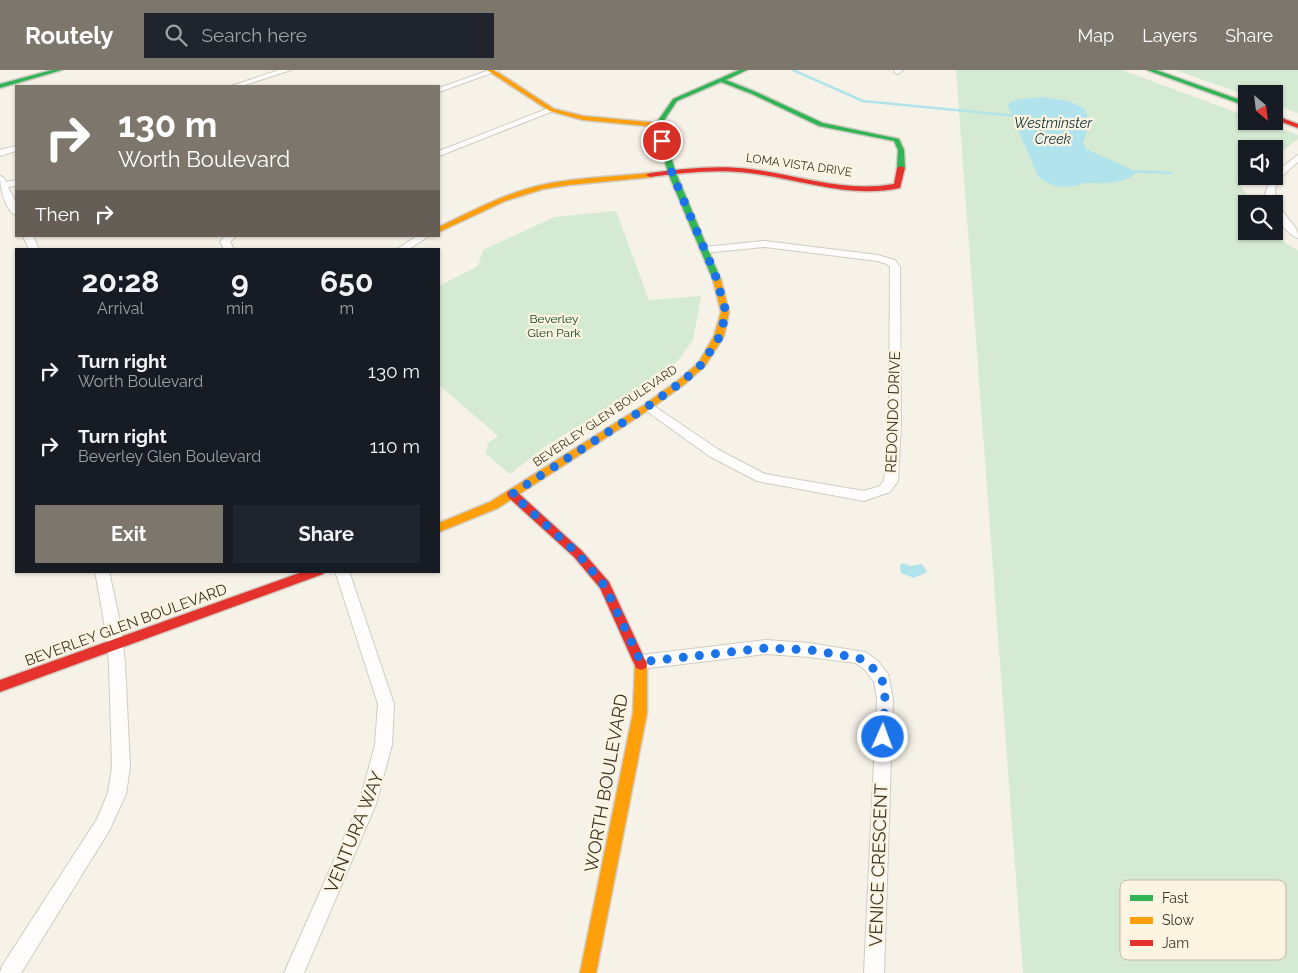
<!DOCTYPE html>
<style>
body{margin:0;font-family:Raleway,sans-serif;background:#20242c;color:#f1f3f6;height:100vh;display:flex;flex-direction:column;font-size:19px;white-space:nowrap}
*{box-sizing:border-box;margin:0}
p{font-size:16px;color:#9ea1a6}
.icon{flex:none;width:28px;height:28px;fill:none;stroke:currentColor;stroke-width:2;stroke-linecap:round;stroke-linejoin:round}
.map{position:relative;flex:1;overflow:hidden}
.sheet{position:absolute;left:15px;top:178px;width:425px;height:325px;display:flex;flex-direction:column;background:#171b24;border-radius:0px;box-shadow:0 1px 4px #0004}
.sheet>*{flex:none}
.banner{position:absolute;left:15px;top:15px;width:425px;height:152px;border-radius:0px;box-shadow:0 1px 4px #0004;background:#7d766c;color:#fff;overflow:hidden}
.needle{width:32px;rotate:152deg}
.tools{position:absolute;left:1238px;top:15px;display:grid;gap:10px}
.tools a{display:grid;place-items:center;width:45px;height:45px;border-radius:0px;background:#171b24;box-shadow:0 1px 4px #0004;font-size:25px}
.pin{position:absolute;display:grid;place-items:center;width:42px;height:42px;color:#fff;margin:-21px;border:2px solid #fff;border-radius:50%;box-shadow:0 1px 5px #0007}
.me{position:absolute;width:55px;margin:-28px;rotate:2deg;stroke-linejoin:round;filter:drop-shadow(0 0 4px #0008)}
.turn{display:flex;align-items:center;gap:18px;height:105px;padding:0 20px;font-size:22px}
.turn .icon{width:65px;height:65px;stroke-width:2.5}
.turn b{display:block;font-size:35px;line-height:42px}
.then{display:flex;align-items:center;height:48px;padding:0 20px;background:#0003;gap:10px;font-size:19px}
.eta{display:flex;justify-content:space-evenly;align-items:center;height:85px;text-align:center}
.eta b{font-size:30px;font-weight:700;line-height:35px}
.cta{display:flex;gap:10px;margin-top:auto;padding:10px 20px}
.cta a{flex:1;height:58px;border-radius:0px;background:#7d766c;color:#fff;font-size:20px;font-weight:700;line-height:58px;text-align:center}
.cta a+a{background:#20242c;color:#f1f3f6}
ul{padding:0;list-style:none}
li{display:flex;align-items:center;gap:15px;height:75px;padding:0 20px}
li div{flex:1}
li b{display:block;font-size:19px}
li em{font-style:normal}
header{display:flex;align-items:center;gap:30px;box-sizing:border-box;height:70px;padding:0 25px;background:#7d766c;color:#fff}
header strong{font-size:24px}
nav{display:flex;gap:28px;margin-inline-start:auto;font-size:18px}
.search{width:350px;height:45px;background:#20242c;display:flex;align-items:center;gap:12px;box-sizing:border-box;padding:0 18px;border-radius:0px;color:#9ea1a6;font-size:19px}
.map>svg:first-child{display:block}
.green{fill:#d5ead2}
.water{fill:#b0e3eb}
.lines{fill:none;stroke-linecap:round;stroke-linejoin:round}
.stream{stroke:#b0e3eb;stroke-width:2.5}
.street-casing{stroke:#d1ccc2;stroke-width:2}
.fast-casing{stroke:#d1ccc2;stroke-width:3}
.slow-casing{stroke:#d1ccc2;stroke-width:3}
.jam-casing{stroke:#d1ccc2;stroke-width:3}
.street{fill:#fefdfc;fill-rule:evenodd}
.fast{fill:#30b455;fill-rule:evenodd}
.slow{fill:#ff9f0a;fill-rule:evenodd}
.jam{fill:#e5322d;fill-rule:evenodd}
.route{stroke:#1a73e8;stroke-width:9;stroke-dasharray:0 16.2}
.labels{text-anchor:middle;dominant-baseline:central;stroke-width:4.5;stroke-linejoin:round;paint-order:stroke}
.far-street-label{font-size:12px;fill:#3b3429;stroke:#fdf4e2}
.far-park-label{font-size:12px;fill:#0b431d;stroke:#fdf4e2}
.far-water-label{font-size:14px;font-style:italic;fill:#0a3037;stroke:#fdf4e2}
.street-label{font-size:15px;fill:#3b3429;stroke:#fdf4e2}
.near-street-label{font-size:18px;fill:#3b3429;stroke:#fdf4e2}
.key{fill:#fdf4e2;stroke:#c3baaa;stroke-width:1}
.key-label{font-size:14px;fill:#3b3429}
</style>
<header>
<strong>Routely</strong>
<div class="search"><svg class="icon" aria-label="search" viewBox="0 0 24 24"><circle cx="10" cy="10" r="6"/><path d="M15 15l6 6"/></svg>Search here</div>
<nav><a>Map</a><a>Layers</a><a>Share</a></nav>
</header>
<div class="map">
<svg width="1298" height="903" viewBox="0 0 1298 903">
<rect width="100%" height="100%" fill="#f7f2e8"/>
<g class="green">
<polygon points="956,0 1122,0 1246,46 1246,51 1262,51 1298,65 1298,69 1274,88 1274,79 1246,79 1246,106 1251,106 1240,115 1254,134 1246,134 1246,161 1274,161 1274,159 1285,173 1298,180 1298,903 1023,903"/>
<polygon points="1175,0 1298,0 1298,43 1274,34 1274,24 1246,25"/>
<polygon points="616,141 649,230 701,226 693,270 673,297 546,376 510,404 486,384 488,373 498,366 439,315 439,216 478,196 483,180 554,147"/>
</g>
<g class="water">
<path d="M1044,27L1069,31L1085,39C1089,48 1088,62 1083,72L1086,79L1129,98L1135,104C1119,115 1104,113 1085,113C1081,113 1079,116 1075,116C1060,118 1048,116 1038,106L1008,36L1010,32L1020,29Z"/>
<polygon points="903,493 910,496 922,494 927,502 914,508 901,503 900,495"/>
</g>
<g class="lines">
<g class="stream">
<polyline points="793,0 863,31 1017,46"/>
<polyline points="1129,101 1171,103"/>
</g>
<defs>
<g id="street">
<polygon points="279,0 291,0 242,16 231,16"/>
<polygon points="489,0 500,0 439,22 439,18"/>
<polygon points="895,0 903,0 898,4 894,2"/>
<polygon points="549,38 556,40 439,86 439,81"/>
<polygon points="16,76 16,81 0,86 0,80"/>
<path d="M1298,85V92C1270,115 1268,122 1290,151C1295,157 1298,159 1298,168C1286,164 1274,146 1274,134H1267L1265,123L1274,103Z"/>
<path d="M0,106L3,107L6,112L16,110V116L8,117L16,133V145C5,141 0,117 0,106Z"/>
<polygon points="23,166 33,166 39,179 29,179"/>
<polygon points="225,166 236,166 230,172 234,179 224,179 220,172"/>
<polygon points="417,166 429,166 409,179 397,179"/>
<polygon points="765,171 878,185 895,190 900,197 901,354 898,411 890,422 864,431 757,411 709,386 641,337 647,333 651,334 719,380 765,404 864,421 880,416 884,410 889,354 890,197 887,194 877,191 765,177 704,183 699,180 704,177"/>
<polygon points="95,501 109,501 121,557 125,593 130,697 126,724 109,761 21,903 0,903 2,896 97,749 108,723 112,697 109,593 105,557"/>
<polygon points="335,501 349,501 394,634 392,675 376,734 304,903 284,903 359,734 375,675 378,634"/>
<polygon points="766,570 809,573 865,582 877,590 888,604 893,628 884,903 864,903 877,628 874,612 865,600 856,593 809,587 766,584 641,599 635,597 633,592 635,587 641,585"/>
</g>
<g id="fast">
<polygon points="52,0 62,0 0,18 0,14"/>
<polygon points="739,0 747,0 726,10 756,22 823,53 899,69 904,80 905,98 901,100 897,98 898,80 894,71 819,56 752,24 721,12 677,31 661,55 676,103 721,210 717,213 713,210 668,103 655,55 673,29"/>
<polygon points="1147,0 1156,0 1246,32 1246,36"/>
</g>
<g id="slow">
<polygon points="487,0 494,0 554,39 583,46 658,53 661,55 658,57 583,50 550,41"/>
<path d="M650,103L654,105L653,107L569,115L543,119L505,131L439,162V157C472,141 506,123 542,115C578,107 614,107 650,103Z"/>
<polygon points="717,207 721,210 729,242 724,266 705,296 686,313 650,339 498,438 439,462 439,453 490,432 644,335 680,309 699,292 714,266 721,242 713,210"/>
<polygon points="641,588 646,590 647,594 647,643 596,903 580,903 633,643 635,594 636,590"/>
</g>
<g id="jam">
<polygon points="1274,45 1298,54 1298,58 1274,49"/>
<path d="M901,96L905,98L900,118C849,129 799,109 749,103C716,99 683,103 650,107L646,105L650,103C683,99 716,95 750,99C798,105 845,123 894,114L897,98Z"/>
<polygon points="512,420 516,421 582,481 609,512 647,594 646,598 641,600 636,598 600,518 574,487 508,427 507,424 508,421"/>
<polygon points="305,501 325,501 323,504 0,622 0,610"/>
</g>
</defs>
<use href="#street" class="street-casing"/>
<use href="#fast" class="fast-casing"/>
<use href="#slow" class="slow-casing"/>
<use href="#jam" class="jam-casing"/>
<use href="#street" class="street"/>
<use href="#fast" class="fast"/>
<use href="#slow" class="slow"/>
<use href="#jam" class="jam"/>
</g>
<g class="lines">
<polyline class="route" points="662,71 672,103 715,204 726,242 720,266 702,294 683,311 647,337 512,424 578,484 604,515 641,592 766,578 810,580 859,588 871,596 882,609 885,628 883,667"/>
</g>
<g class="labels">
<g class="far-street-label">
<text transform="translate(799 95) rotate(8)">LOMA VISTA DRIVE</text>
<text transform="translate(605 346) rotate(-34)">BEVERLEY GLEN BOULEVARD</text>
</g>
<g class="far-park-label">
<text x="554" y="249">Beverley<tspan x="554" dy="14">Glen Park</tspan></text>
</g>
<g class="far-water-label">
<text x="1053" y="53">Westminster<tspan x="1053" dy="16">Creek</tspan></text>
</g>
<g class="street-label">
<text transform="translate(893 342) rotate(-88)">REDONDO DRIVE</text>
<text transform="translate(126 555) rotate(-20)">BEVERLEY GLEN BOULEVARD</text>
</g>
<g class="near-street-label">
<text transform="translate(606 713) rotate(-80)">WORTH BOULEVARD</text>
<text transform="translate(354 762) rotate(-68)">VENTURA WAY</text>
<text transform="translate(878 795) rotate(-88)">VENICE CRESCENT</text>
</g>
</g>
<rect x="1120" y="810" width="166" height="80" rx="8" class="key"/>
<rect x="1130" y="825" width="23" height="6" fill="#30b455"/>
<rect x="1130" y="847" width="23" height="7" fill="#ff9f0a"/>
<rect x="1130" y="870" width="23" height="6" fill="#e5322d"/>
<g class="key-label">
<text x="1162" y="833">Fast</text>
<text x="1162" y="855">Slow</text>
<text x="1162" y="878">Jam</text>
</g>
</svg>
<div class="tools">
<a><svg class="needle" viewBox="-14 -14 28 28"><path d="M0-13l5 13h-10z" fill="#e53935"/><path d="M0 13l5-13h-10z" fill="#9ea1a6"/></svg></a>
<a><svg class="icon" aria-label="sound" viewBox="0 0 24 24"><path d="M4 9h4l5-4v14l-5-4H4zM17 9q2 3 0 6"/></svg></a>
<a><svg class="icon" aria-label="search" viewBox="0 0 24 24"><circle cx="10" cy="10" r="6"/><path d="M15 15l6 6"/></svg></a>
</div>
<div class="pin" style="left:662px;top:71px;background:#d93025"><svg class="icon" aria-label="arrive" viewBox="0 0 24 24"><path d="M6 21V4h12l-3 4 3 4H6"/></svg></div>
<svg class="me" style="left:883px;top:667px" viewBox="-20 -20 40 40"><circle r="17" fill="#1a73e8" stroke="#fff" stroke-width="3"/><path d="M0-11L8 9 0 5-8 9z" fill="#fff"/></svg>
<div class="banner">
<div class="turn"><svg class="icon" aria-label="right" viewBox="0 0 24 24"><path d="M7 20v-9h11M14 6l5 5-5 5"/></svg><div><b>130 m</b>Worth Boulevard</div></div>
<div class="then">Then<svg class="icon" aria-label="right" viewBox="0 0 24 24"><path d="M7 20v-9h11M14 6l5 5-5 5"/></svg></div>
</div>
<section class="sheet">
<div class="eta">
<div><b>20:28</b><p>Arrival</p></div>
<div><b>9</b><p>min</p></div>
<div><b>650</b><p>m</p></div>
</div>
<ul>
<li><svg class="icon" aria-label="right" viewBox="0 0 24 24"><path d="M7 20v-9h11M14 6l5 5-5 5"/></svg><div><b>Turn right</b><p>Worth Boulevard</p></div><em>130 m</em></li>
<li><svg class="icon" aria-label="right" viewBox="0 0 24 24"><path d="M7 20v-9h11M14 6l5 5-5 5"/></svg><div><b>Turn right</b><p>Beverley Glen Boulevard</p></div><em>110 m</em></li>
</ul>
<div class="cta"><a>Exit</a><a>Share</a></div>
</section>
</div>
